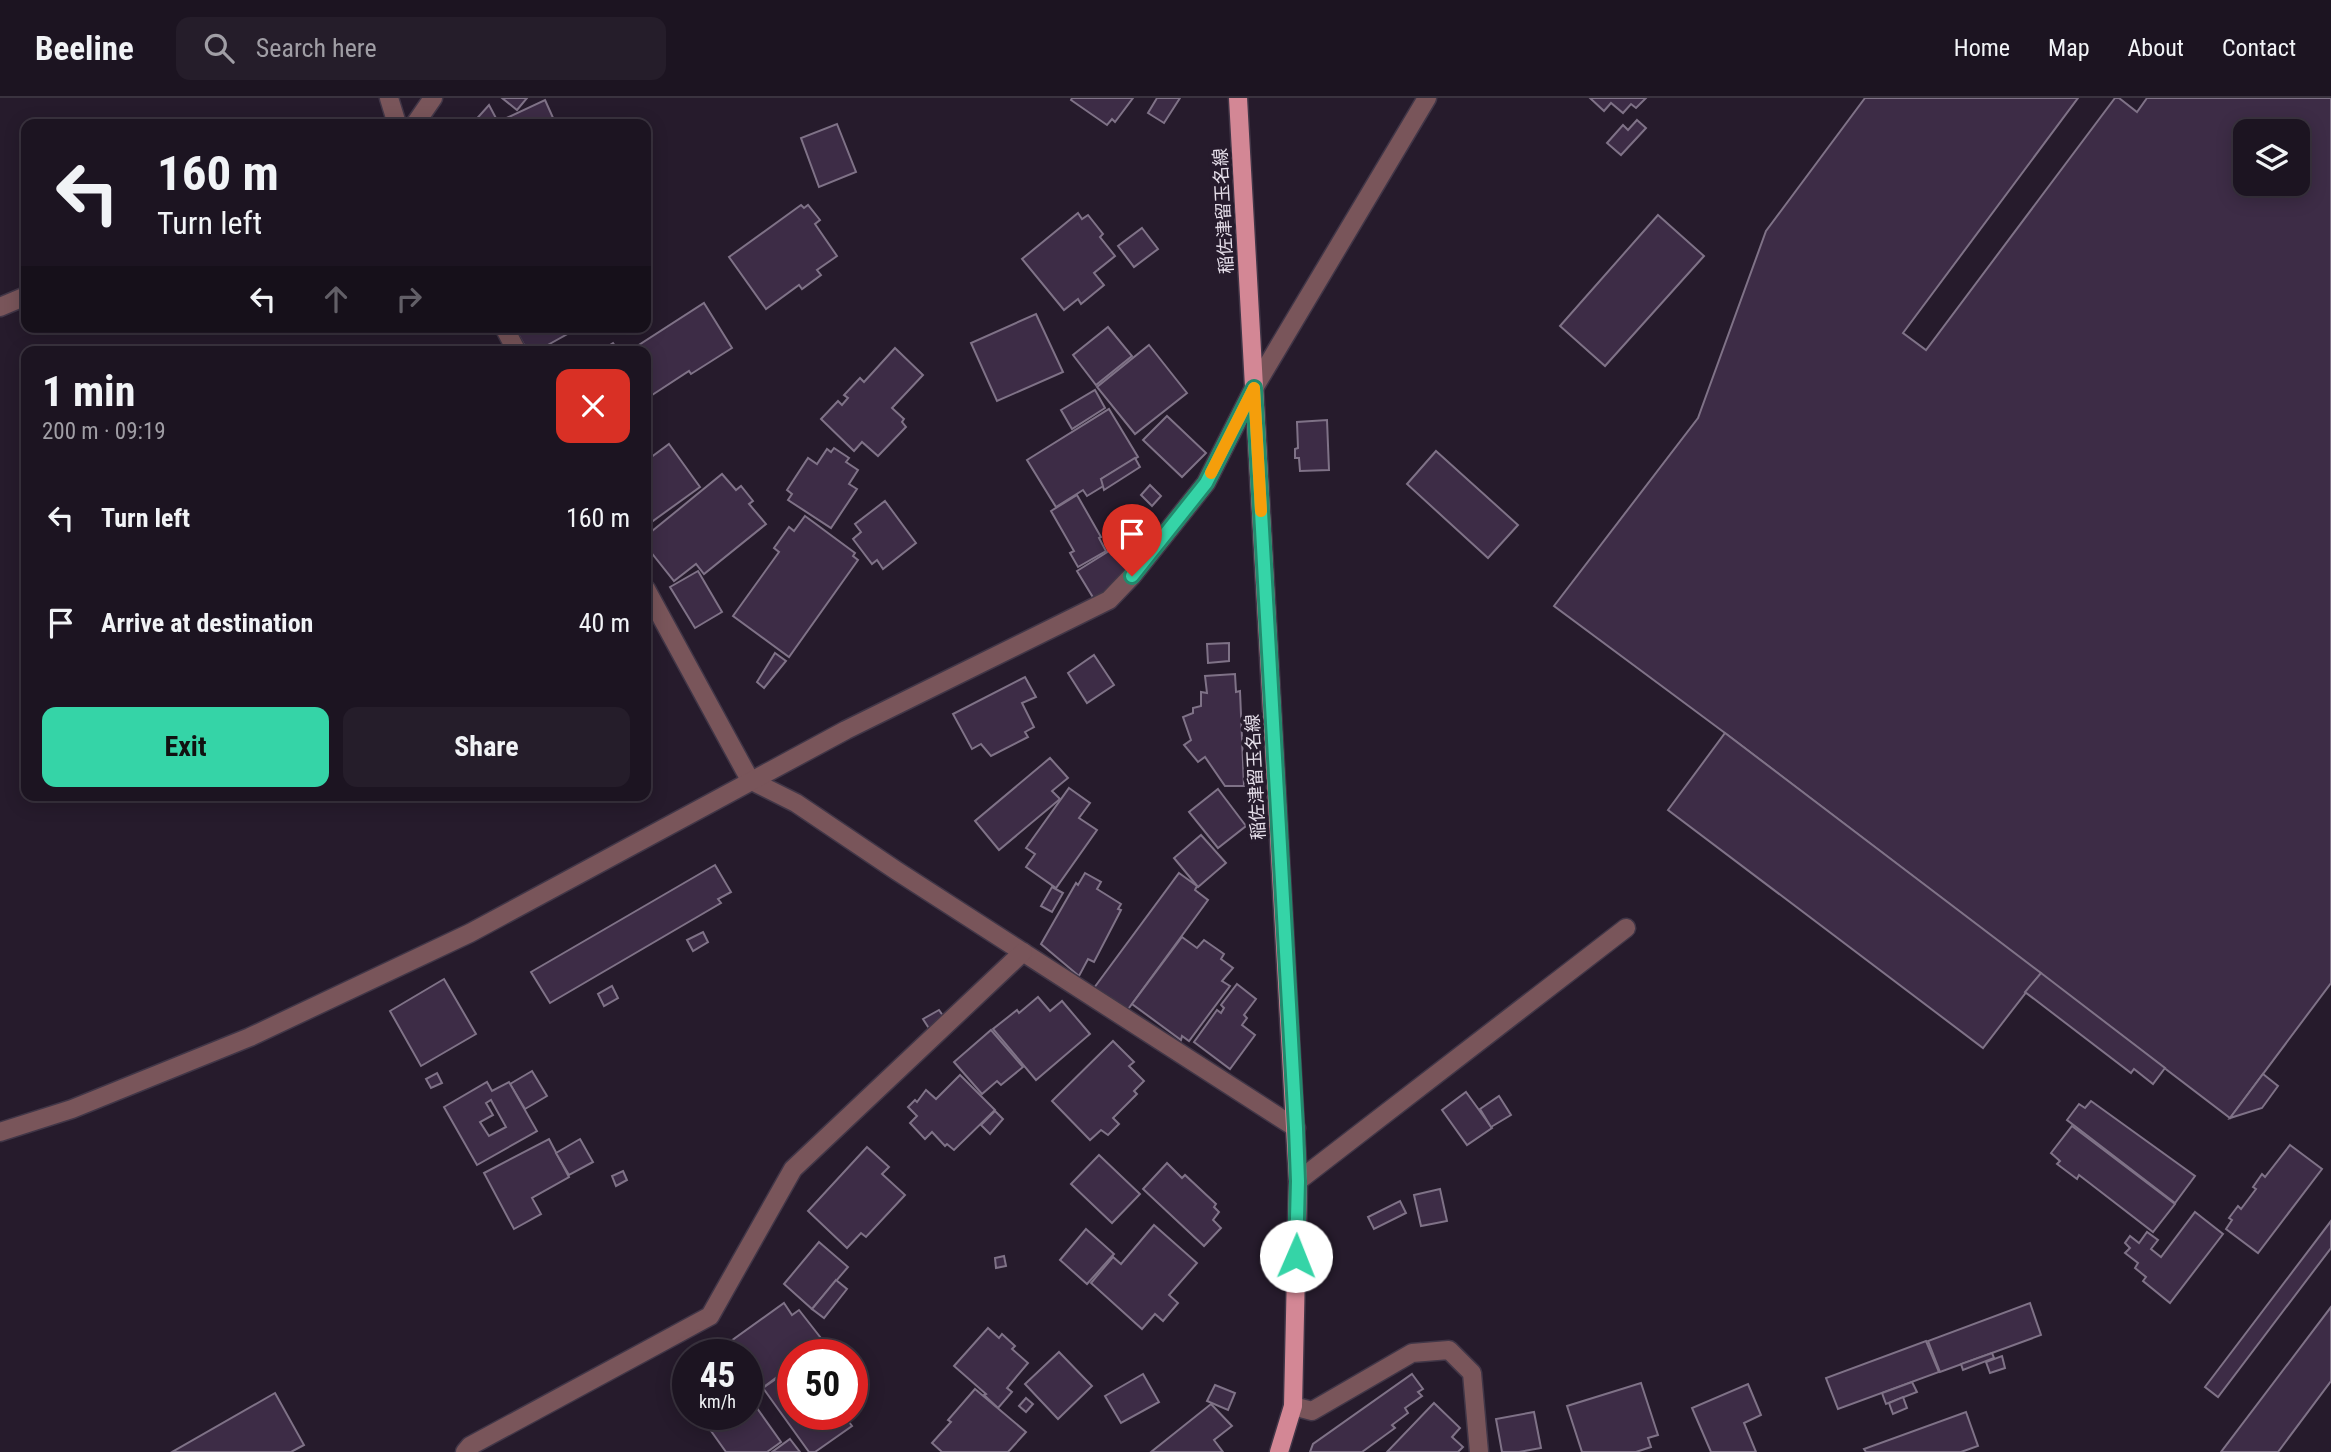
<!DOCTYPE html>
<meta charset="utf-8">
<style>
body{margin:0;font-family:"Roboto Condensed","Noto Sans JP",sans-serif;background:#251d2a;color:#f1f3f6;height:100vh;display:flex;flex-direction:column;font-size:26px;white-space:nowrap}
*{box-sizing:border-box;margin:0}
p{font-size:23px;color:#a09ea5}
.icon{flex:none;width:38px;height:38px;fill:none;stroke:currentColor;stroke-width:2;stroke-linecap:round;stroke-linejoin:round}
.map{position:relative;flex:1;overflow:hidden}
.side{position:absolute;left:21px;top:248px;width:630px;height:455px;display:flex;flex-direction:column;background:#1c1421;border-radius:14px;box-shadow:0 4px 18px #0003,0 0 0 2px #3a333f}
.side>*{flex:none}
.top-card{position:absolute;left:21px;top:21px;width:630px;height:214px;border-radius:14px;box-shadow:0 4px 18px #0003,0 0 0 2px #3a333f;background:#1c1421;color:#f1f3f6;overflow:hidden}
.buttons{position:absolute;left:2233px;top:21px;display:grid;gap:14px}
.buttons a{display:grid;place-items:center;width:77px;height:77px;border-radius:14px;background:#1c1421;box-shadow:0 4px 18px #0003,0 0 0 2px #3a333f;font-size:35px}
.speed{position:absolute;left:672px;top:1241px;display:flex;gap:14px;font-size:35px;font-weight:700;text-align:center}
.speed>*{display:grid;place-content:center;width:91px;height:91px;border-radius:50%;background:#1c1421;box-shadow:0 4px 18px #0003,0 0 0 2px #3a333f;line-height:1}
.speed small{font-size:18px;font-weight:400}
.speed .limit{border:10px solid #d22;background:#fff;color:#111}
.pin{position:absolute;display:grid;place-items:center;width:60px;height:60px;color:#fff;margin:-72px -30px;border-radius:50% 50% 50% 0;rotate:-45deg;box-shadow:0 0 7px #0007}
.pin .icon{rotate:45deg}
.me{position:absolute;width:77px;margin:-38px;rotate:1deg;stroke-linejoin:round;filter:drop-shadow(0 0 5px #0008)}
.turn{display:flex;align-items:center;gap:24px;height:147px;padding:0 21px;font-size:32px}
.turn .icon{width:91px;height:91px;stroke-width:2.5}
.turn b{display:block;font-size:49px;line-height:60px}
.lanes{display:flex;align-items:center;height:66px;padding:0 21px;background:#0003;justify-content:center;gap:35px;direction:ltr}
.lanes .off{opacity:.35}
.round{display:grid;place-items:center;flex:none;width:74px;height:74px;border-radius:14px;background:#251d2a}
.overview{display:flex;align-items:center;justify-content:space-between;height:119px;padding:0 21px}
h1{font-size:42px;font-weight:700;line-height:52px}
.button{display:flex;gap:14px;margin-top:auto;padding:14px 21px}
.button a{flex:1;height:80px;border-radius:14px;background:#35d4a7;color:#111;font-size:28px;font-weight:700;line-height:80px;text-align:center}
.button a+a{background:#251d2a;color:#f1f3f6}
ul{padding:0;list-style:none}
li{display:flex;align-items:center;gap:21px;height:105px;padding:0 21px}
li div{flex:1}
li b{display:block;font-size:26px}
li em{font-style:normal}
header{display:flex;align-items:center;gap:42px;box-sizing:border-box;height:98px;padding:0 35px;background:#1c1421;border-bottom:2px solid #3a333f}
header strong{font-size:33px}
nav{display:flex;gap:38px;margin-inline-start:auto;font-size:24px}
.search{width:490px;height:63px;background:#251d2a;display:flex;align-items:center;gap:18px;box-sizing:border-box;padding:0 24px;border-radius:14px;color:#a09ea5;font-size:26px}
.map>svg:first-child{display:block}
.building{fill:#3d2c46;stroke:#7f7287;stroke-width:2;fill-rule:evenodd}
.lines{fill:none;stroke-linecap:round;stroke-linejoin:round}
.minor-casing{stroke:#413647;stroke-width:21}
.major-casing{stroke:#413647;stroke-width:21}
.minor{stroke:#79555a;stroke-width:18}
.major{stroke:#d38795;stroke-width:18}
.route-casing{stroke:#228a6d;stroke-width:18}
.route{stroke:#35d4a7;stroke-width:12}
.slow{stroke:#f59e0b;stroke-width:12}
.labels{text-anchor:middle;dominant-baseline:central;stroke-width:7;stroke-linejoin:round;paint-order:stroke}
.street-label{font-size:18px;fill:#e6dfea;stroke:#261b2c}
</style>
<header>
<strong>Beeline</strong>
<div class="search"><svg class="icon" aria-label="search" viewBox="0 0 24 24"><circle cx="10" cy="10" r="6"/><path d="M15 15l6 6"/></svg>Search here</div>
<nav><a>Home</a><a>Map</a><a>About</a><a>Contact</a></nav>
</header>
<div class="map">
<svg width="2331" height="1354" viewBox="0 0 2331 1354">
<rect width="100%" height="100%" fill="#261b2c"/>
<g class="building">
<polygon points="502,0 527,0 517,12"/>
<polygon points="1072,0 1133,0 1115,24 1112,21 1107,27 1071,2"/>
<polygon points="1157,0 1180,0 1164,25 1148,15"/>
<polygon points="1590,0 1646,0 1636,10 1631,6 1623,15 1611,5 1604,13"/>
<path d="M1865,0H2078L1903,235L1926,252L2115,0H2119L2137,14L2147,0H2331V885L2230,1020L1725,635L1554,508L1698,320L1766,133ZM2245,33H2298V86H2245Z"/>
<polygon points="545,2 554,22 545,26 472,26 489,7 498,24"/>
<polygon points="1637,22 1646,30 1621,57 1607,45 1623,27 1628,32"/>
<polygon points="837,26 856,74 819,89 801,40"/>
<polygon points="801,107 804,110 808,107 820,122 815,126 837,158 817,172 821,177 802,191 799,187 766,211 729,159"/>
<polygon points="1078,115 1082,121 1088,117 1103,136 1100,139 1115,158 1094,175 1104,187 1081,206 1078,201 1064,212 1022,161"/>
<polygon points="1658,117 1704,158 1605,268 1560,228"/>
<polygon points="1142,130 1158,151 1134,169 1118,148"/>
<polygon points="704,205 732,250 691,276 689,273 646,301 646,254 628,254"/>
<polygon points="1036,216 1063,274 997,303 971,245"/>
<polygon points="514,229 580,229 535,254 528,254"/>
<polygon points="1108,229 1132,258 1096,287 1073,257"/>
<polygon points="613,245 619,254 599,254"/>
<polygon points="1149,247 1187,295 1135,336 1097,289"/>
<polygon points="895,250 923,277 892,310 904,321 902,324 906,329 878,358 862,344 854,353 821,321 838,303 842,307 848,300 844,297 860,280 864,284"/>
<polygon points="1095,292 1105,310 1072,331 1061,312"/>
<polygon points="1109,311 1138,359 1101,381 1105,387 1087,398 1083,392 1056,409 1027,362"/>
<polygon points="1167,318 1206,355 1182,379 1143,342"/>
<polygon points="1327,322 1329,372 1300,373 1299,360 1295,360 1295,351 1298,350 1297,324"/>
<polygon points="669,346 700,389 646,428 646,363"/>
<polygon points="834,350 849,360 846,364 858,372 849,386 857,391 831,430 788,402 792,396 787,392 808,360 817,366 827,351 831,354"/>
<polygon points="1436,353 1518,427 1488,460 1407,386"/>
<polygon points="1135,360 1140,369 1104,392 1101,381"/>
<polygon points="722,376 736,392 741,388 753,403 749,406 766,426 704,476 696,466 674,483 646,448 646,438"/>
<polygon points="1150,387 1161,398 1152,408 1141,397"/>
<polygon points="1077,397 1101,439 1099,440 1106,453 1078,469 1070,455 1074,453 1051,413"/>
<polygon points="885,403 916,445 883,471 877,462 872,466 853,441 861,434 855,426"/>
<polygon points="805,418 855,455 853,458 858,462 789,559 733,518 779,454 774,450 789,429 794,433"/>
<polygon points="1117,448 1135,475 1094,501 1077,473"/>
<polygon points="698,473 722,514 695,530 670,489"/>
<polygon points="1229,545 1229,563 1208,565 1207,546"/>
<polygon points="775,555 786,563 764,590 757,584"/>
<polygon points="1094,557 1114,587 1087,605 1068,575"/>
<polygon points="1235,576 1236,594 1240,593 1244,688 1225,688 1205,659 1198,664 1184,647 1191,642 1183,619 1193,615 1193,610 1201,608 1201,594 1207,595 1205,578"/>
<polygon points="1025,579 1036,599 1022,605 1034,629 1025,634 1028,639 991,658 981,646 972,651 953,616"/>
<polygon points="1725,635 2041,875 1983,950 1668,712"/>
<polygon points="1050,660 1068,680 1052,693 1060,701 999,752 975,723"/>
<polygon points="1069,690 1090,705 1079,720 1097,732 1056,790 1026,769 1035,756 1026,750"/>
<polygon points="1218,691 1246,728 1218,750 1189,714"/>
<polygon points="1201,737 1226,765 1198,789 1174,760"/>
<polygon points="715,767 731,794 718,801 721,805 550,905 531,874"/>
<polygon points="1085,775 1101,784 1097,791 1121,806 1118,811 1121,812 1094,864 1088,861 1079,878 1041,846 1076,785 1078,787"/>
<polygon points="1179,775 1197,788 1195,792 1208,802 1126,914 1094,890"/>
<polygon points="1052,789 1063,795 1052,814 1041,808"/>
<polygon points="703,834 708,844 693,853 687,842"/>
<polygon points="1182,839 1197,850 1204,842 1224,856 1221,861 1233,870 1222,883 1230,888 1189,943 1182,938 1181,942 1132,906"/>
<polygon points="2041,875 2165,970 2153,986 2134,971 2131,975 2025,894"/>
<polygon points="444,881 476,936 421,968 390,913"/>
<polygon points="1237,886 1256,901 1244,917 1247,920 1242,927 1255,937 1230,971 1194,944 1217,912 1221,915 1224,910 1221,907"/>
<polygon points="612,888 618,900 604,908 598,896"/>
<polygon points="1038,899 1050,913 1062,903 1090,936 1036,982 993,931 1017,912 1019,915"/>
<polygon points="939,912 946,922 930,932 923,921"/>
<polygon points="991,932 1023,969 1001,987 997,983 982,996 954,964"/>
<polygon points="1113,943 1134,964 1129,968 1144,983 1134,993 1137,996 1113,1020 1119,1026 1108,1037 1101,1032 1090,1042 1052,1003"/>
<polygon points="532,973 547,998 525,1011 510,986"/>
<polygon points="437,975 442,985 431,990 426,981"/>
<polygon points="2263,976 2278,988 2262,1010 2230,1020"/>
<polygon points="960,977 995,1012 954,1052 947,1046 945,1048 932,1034 925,1041 910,1025 917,1018 908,1009 915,1002 917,1004 926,992 936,1001"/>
<path d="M487,984L492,993L509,984L537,1033L477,1067L444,1009ZM491,1002L506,1029L489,1038L480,1024L493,1017L486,1005Z"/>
<polygon points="1466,994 1492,1030 1467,1047 1442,1012"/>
<polygon points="1499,998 1511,1017 1491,1029 1480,1011"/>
<polygon points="2091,1003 2195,1078 2175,1105 2067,1022 2079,1006 2085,1010"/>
<polygon points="995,1013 1003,1021 990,1036 981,1027"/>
<polygon points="2072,1028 2175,1106 2153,1134 2079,1077 2077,1081 2057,1066 2060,1063 2051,1055"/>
<polygon points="549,1041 569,1079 532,1100 541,1116 514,1131 484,1075"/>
<polygon points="580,1041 593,1064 569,1077 556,1055"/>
<polygon points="2290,1047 2322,1071 2258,1155 2226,1131 2232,1122 2229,1120 2238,1108 2241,1111 2256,1091 2253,1089 2262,1076 2265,1079"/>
<polygon points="867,1049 889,1069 882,1076 905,1097 866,1139 861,1135 847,1150 808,1113"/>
<polygon points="1099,1057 1140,1096 1112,1125 1071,1086"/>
<polygon points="1167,1065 1182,1080 1185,1077 1216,1106 1214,1109 1219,1114 1213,1122 1221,1130 1204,1148 1143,1091"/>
<polygon points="623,1073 627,1082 616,1088 612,1078"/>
<polygon points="1440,1091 1447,1123 1421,1128 1414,1097"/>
<polygon points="1400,1103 1406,1115 1374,1131 1368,1119"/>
<polygon points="2195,1114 2223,1136 2170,1205 2143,1183 2146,1179 2135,1170 2138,1165 2125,1155 2130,1150 2125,1145 2130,1138 2139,1145 2147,1134 2158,1142 2151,1151 2161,1159"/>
<polygon points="2331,1123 2331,1150 2218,1299 2205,1289"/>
<polygon points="1154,1127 1197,1165 1169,1197 1178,1205 1163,1223 1155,1216 1142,1231 1091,1185 1113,1159 1121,1166"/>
<polygon points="1086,1131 1114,1156 1087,1186 1060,1162"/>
<polygon points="819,1144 848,1169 812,1211 784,1186"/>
<polygon points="1004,1158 1006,1168 996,1170 995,1160"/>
<polygon points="836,1182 847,1191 824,1220 812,1211"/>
<polygon points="784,1205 792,1217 799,1212 824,1244 807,1256 793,1256 793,1267 765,1288 747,1265 747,1256 741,1256 731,1243"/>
<polygon points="2030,1205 2041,1237 1940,1274 1928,1243"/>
<polygon points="2331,1209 2331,1283 2278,1354 2221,1354"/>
<polygon points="988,1230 999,1240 1002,1236 1015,1248 1012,1251 1028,1265 1007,1290 1012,1294 998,1310 984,1297 986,1296 954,1268"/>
<polygon points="1926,1243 1939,1274 1838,1311 1826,1280"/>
<polygon points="820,1249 826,1256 810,1256"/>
<polygon points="1059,1254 1092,1288 1058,1321 1025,1286"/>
<polygon points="1992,1255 1994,1260 1963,1272 1961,1266"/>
<polygon points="2002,1258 2005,1270 1990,1275 1986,1264"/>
<polygon points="793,1269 793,1316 843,1316 852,1328 815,1354 809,1354 763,1290"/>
<polygon points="1143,1276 1159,1304 1121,1325 1105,1298"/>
<polygon points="1412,1276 1423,1291 1418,1294 1422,1298 1405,1310 1408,1315 1392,1327 1395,1330 1362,1354 1310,1354 1313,1346"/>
<polygon points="1912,1284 1917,1294 1886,1306 1882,1295"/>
<polygon points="688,1285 688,1304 678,1292"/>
<polygon points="1641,1285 1658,1337 1648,1340 1651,1349 1636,1354 1582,1354 1567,1308"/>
<polygon points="1748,1286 1761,1317 1744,1325 1756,1354 1711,1354 1692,1310"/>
<polygon points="1215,1287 1235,1295 1228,1312 1207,1303"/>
<polygon points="975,1291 1026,1334 1008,1354 942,1354 932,1345 951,1324 948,1322"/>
<polygon points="275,1295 304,1347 291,1354 172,1354"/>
<polygon points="747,1296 781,1344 767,1354 726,1354 699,1316 747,1316"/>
<polygon points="1903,1299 1907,1310 1893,1316 1889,1305"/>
<polygon points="1026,1300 1033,1306 1026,1314 1019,1308"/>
<polygon points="1434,1305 1460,1330 1452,1339 1463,1349 1458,1354 1387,1354"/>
<polygon points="1211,1306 1232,1328 1214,1342 1223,1354 1151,1354"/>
<polygon points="1534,1314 1541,1350 1519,1354 1502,1354 1496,1321"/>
<polygon points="1966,1314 1978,1348 1961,1354 1866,1354 1864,1351"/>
<polygon points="790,1341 800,1354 772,1354"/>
</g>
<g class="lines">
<defs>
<g id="minor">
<polyline points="389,0 397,26"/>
<polyline points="415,26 433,0"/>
<polyline points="0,209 26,198"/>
<polyline points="504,229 517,254"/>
<polyline points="646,491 750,682 796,705 897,773 1296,1030"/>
<polyline points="0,1034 72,1011 250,939 470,835 846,632 1109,502 1132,478 1206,385 1254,290 1427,0"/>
<polyline points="1298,1083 1626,830"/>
<polyline points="1293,1308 1312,1313 1412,1255 1449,1252 1472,1275 1479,1354"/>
<polyline points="465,1354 470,1348 710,1218 793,1071 1023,854"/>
</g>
<polyline id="major" points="1238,0 1298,1083 1293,1308 1279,1354"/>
</defs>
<use href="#minor" class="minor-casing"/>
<use href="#major" class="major-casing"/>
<use href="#minor" class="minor"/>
<use href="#major" class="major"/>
</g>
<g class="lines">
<defs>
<polyline id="route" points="1132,478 1206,385 1254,290 1296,1030 1298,1083 1296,1158"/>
</defs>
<use href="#route" class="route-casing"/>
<use href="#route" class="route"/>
<polyline class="slow" points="1211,375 1254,290 1261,413"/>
</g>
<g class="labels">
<g class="street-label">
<text transform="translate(1223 113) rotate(-93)">稲佐津留玉名線</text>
<text transform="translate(1255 679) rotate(-93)">稲佐津留玉名線</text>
</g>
</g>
</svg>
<div class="buttons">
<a><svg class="icon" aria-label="layers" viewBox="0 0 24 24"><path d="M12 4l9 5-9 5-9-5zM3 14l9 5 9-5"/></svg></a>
</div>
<div class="speed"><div>45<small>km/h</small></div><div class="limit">50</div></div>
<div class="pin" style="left:1132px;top:478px;background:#d93025"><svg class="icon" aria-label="arrive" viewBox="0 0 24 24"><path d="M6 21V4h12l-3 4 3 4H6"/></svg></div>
<svg class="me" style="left:1296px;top:1158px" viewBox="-20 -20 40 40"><circle r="19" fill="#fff"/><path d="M0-13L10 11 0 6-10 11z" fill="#35d4a7"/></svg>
<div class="top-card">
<div class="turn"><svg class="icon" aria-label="left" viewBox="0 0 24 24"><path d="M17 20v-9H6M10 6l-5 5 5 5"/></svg><div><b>160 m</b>Turn left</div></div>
<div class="lanes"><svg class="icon" aria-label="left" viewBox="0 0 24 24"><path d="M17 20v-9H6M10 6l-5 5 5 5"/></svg><svg class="icon off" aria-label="ahead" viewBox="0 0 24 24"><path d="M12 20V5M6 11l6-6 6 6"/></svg><svg class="icon off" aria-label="right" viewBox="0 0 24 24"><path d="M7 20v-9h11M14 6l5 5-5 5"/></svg></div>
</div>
<section class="side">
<div class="overview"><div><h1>1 min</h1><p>200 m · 09:19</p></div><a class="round" style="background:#d93025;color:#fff"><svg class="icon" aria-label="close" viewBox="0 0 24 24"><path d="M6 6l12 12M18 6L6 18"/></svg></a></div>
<ul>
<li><svg class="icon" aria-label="left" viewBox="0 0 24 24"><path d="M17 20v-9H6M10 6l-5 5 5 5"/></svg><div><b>Turn left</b></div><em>160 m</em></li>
<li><svg class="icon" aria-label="arrive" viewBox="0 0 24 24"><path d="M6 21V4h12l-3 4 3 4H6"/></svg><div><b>Arrive at destination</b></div><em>40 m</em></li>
</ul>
<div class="button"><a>Exit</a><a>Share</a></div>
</section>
</div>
